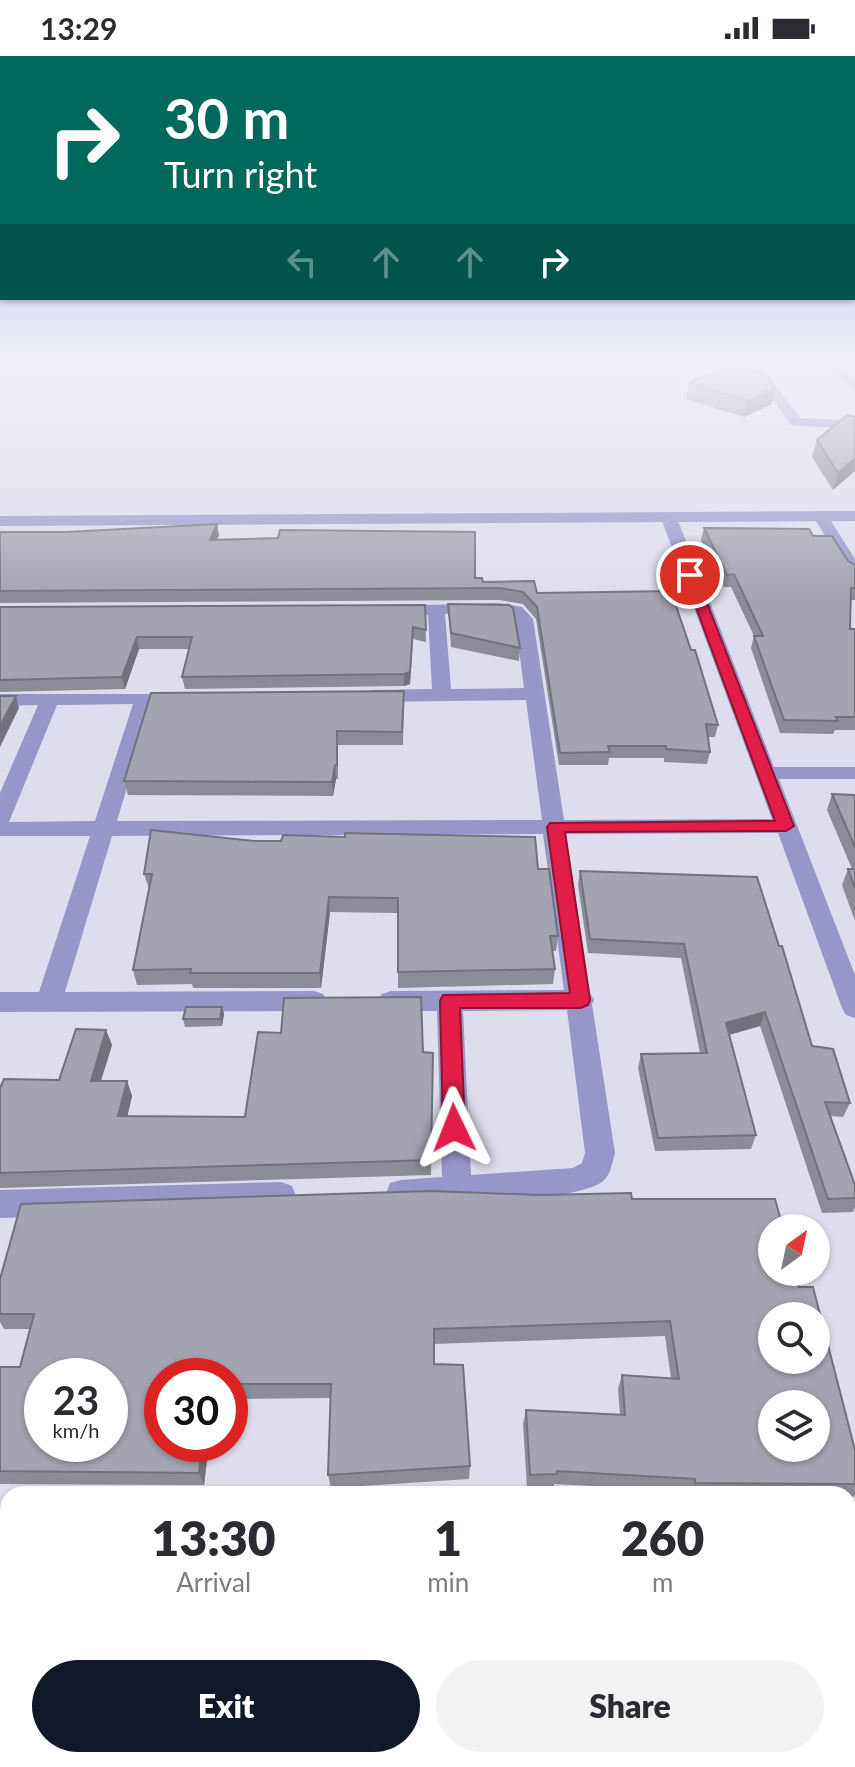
<!DOCTYPE html>
<style>
body{margin:0;font-family:Lato,sans-serif;background:#f2f2f3;color:#2b2b33;height:100vh;display:flex;flex-direction:column;font-size:30px;white-space:nowrap}
*{box-sizing:border-box;margin:0}
p{font-size:26px;color:#7c7c81}
.icon{flex:none;width:44px;height:44px;fill:none;stroke:currentColor;stroke-width:2;stroke-linecap:round;stroke-linejoin:round}
.map{position:relative;flex:1;overflow:hidden}
.panel{position:absolute;left:0px;top:1430px;width:856px;height:282px;display:flex;flex-direction:column;background:#fff;border-radius:24px 24px 0 0;box-shadow:0 2px 6px #0004}
.panel>*{flex:none}
.top-card{position:absolute;left:0px;top:0px;width:856px;height:244px;box-shadow:0 2px 6px #0004;background:#00695c;color:#fff;overflow:hidden}
.needle{width:52px;rotate:33deg}
.controls{position:absolute;left:758px;top:1158px;display:grid;gap:16px}
.controls a{display:grid;place-items:center;width:72px;height:72px;border-radius:50%;background:#fff;box-shadow:0 2px 6px #0004;font-size:40px}
.speed{position:absolute;left:24px;top:1302px;display:flex;gap:16px;font-size:40px;font-weight:700;text-align:center}
.speed>*{display:grid;place-content:center;width:104px;height:104px;border-radius:50%;background:#fff;box-shadow:0 2px 6px #0004;line-height:1}
.speed small{font-size:20px;font-weight:400}
.speed .limit{border:12px solid #d22;background:#fff;color:#111}
.pin{position:absolute;display:grid;place-items:center;width:68px;height:68px;color:#fff;margin:-34px;border:4px solid #fff;border-radius:50%;box-shadow:0 2px 8px #0007}
.me{position:absolute;width:88px;margin:-44px;rotate:358deg;stroke-linejoin:round;filter:drop-shadow(0 0 6px #0008)}
.turn{display:flex;align-items:center;gap:28px;height:168px;padding:0 32px;font-size:36px}
.turn .icon{width:104px;height:104px;stroke-width:2.5}
.turn b{display:block;font-size:56px;line-height:68px}
.lanes{display:flex;align-items:center;height:76px;padding:0 32px;background:#0003;justify-content:center;gap:40px;direction:ltr}
.lanes .off{opacity:.35}
.eta{display:flex;justify-content:space-evenly;align-items:center;height:136px;text-align:center}
.eta b{font-size:48px;font-weight:800;line-height:56px}
.cta{display:flex;gap:16px;margin-top:auto;padding:16px 32px}
.cta a{flex:1;height:92px;border-radius:48px;background:#111827;color:#fff;font-size:32px;font-weight:800;line-height:92px;text-align:center}
.cta a+a{background:#f2f2f3;color:#2b2b33}
.status{display:flex;justify-content:space-between;align-items:center;height:56px;padding:0 40px;background:#fff;direction:ltr}
.status svg{height:22px;fill:currentColor}
.map>svg:first-child{display:block}
.lines{fill:none;stroke-linecap:round;stroke-linejoin:round}
.minor{fill:#9796c9;fill-rule:evenodd}
.tertiary{fill:#9796c9;fill-rule:evenodd}
.wall{fill:#8c8c98}
.shaded-wall{fill:#72727c}
.building{fill:#a3a3b1;stroke:#72727c;stroke-width:2;fill-rule:evenodd}
.route{fill:#e11d48;stroke:#92132f;stroke-width:2}
</style>
<div class="status"><b>13:29</b><svg viewBox="0 0 49 12"><path d="M0 12V9h3v3zM5 12V6h3v6zM10 12V3h3v9zM15 12V0h3v12zM26 1h20v11H26zM47 4h2v5h-2z"/></svg></div>
<div class="map">
<svg width="855" height="1711" viewBox="0 0 855 1711">
<rect width="100%" height="100%" fill="#dddded"/>
<g class="lines">
<g class="minor">
<polygon points="746,306 758,306 800,362 855,365 855,373 791,369"/>
<polygon points="822,306 835,306 855,324 855,334"/>
<polygon points="821,455 826,457 855,503 855,521 847,516 813,460"/>
<path d="M669,457L677,462L774,711H855V723H779L855,919V962L846,959L842,952L778,777L566,778L590,937L594,944L592,948L615,1097C612,1106 611,1119 603,1125C578,1146 440,1148 401,1150L390,1147L386,1137L390,1127L401,1124L442,1121L437,955H391L382,952L378,945L382,938L391,935L564,934L543,778L112,780L65,936L314,935L323,938L327,945L323,952L314,955L0,956V936H39L90,780H0V737L38,649L0,650V638H189L192,642L189,646L152,648L117,765L542,764L526,644L371,646L361,640L371,634L432,633L428,559H394L385,554L388,550L499,547L522,551L533,563L564,764L772,763L661,462ZM499,557L510,559L515,564L524,632L451,633L445,558ZM133,648L95,765L9,766L57,649ZM567,954L585,1097L582,1107L573,1112L471,1119L463,955Z"/>
<polygon points="281,1126 292,1130 296,1140 292,1150 281,1154 0,1162 0,1134"/>
</g>
<g class="tertiary">
<polygon points="855,455 855,465 0,470 0,460"/>
<rect x="848" y="1482" width="7" height="38"/>
<rect x="0" y="1489" width="8" height="38"/>
</g>
</g>
<g class="wall">
<polygon points="689,327 772,348 744,361 686,343"/>
<polygon points="855,361 833,434 812,401 817,384"/>
<polygon points="704,472 813,480 855,509 855,544 851,544 850,573 855,573 855,674 835,674 833,678 780,677 751,592 754,580 731,531 724,531 701,484"/>
<polygon points="0,476 219,479 217,484 475,522 483,526 537,537 718,669 715,681 708,681 710,696 707,708 664,706 664,702 609,702 608,709 559,709 536,563 523,548 499,544 0,547"/>
<polygon points="448,548 520,592 519,605 451,591"/>
<polygon points="425,549 426,586 413,583 410,628 404,630 185,633 182,621 189,593 139,593 125,633 0,636 0,551"/>
<polygon points="404,635 403,689 338,689 338,723 336,723 333,740 128,739 124,725"/>
<polygon points="832,738 855,739 855,865 842,829 848,813 852,813 827,754"/>
<polygon points="254,785 538,813 558,880 556,895 552,895 555,913 553,928 398,932 398,857 330,856 321,932 193,932 192,928 137,929 133,914 149,833 144,818"/>
<polygon points="580,815 757,821 812,990 850,1047 843,1061 831,1060 855,1129 855,1151 853,1156 822,1157 760,970 729,979 756,1079 751,1093 655,1095 638,1012 641,998 700,997 681,902 588,897 578,829"/>
<polygon points="222,951 224,958 222,970 185,971 183,963"/>
<polygon points="106,974 112,989 101,1025 127,1025 132,1040 127,1060 245,1061 423,996 433,997 431,1119 0,1132 0,1032 59,1024"/>
<polygon points="632,1143 799,1231 855,1394 855,1439 853,1441 848,1441 848,1438 689,1438 688,1435 554,1428 554,1431 527,1432 523,1368 526,1354 620,1359 618,1333 622,1319 671,1322 665,1280 434,1288 434,1308 470,1410 469,1423 331,1432 328,1419 331,1342 230,1343 230,1320 162,1320 162,1388 209,1388 204,1429 0,1428 0,1311 20,1311 30,1273 4,1273 0,1266 0,1223"/>
<polygon points="608,1704 848,1704 853,1711 608,1711"/>
</g>
<g class="shaded-wall">
<polygon points="775,332 772,348 744,361 747,345"/>
<polygon points="855,402 855,415 833,434 838,417"/>
<polygon points="217,468 219,479 212,495 210,484"/>
<polygon points="413,571 410,628 404,630 404,618"/>
<polygon points="137,581 139,593 125,633 122,621"/>
<polygon points="16,640 19,652 0,691 0,670"/>
<polygon points="335,709 336,723 333,740 332,726"/>
<polygon points="329,841 330,856 321,932 320,917"/>
<polygon points="222,951 224,958 222,970 220,963"/>
<polygon points="765,956 760,970 721,981 726,967"/>
<polygon points="106,974 112,989 96,1040 91,1025"/>
<polygon points="127,1025 132,1040 124,1075 118,1060"/>
<polygon points="202,1388 209,1388 204,1429 199,1417"/>
<polygon points="134,1704 144,1704 143,1711 132,1711"/>
</g>
<g class="building">
<polygon points="730,309 766,319 775,332 747,345 689,327"/>
<polygon points="847,359 855,361 855,402 838,417 817,384"/>
<polygon points="217,468 210,484 278,482 280,474 475,476 475,522 482,522 483,526 534,525 537,537 671,535 691,594 695,594 718,669 706,668 710,696 666,693 666,690 608,690 610,696 560,697 537,551 523,536 500,532 0,535 0,476 66,476"/>
<polygon points="704,472 809,473 813,480 832,480 848,505 855,509 855,532 851,532 850,573 855,573 855,661 836,661 838,665 784,664 754,580 763,580 734,518 727,519"/>
<polygon points="448,548 509,549 513,552 520,592 451,577"/>
<polygon points="425,549 426,574 413,571 410,616 404,618 182,621 192,581 137,581 122,621 0,624 0,551"/>
<polygon points="404,635 402,676 337,675 337,709 335,709 332,726 124,725 151,637"/>
<polygon points="0,640 16,640 0,670"/>
<polygon points="832,738 855,739 855,791"/>
<polygon points="151,774 254,785 281,785 283,779 345,781 345,777 535,781 538,813 549,813 558,880 550,880 555,913 398,916 398,842 329,841 320,917 190,917 191,913 133,914 152,818 144,818"/>
<polygon points="848,813 855,813 855,832"/>
<polygon points="580,815 757,821 779,890 782,890 812,990 833,993 850,1047 825,1046 855,1129 855,1142 828,1143 765,956 726,967 756,1079 658,1082 641,998 707,997 684,888 590,883"/>
<polygon points="421,941 423,996 433,997 431,1104 0,1117 0,1032 4,1023 59,1024 76,973 106,974 91,1025 127,1025 118,1060 245,1061 258,976 281,977 284,942"/>
<polygon points="186,951 222,951 220,963 183,963"/>
<path d="M431,1135L539,1139L631,1137L632,1143H775L783,1172H772V1216H795L799,1231H813L855,1394V1428L695,1427V1423L557,1415V1418L530,1419L526,1354L625,1359L622,1319L679,1323L670,1265L434,1273V1308L463,1309L470,1410L328,1419L331,1328H230V1320H162V1388H202L199,1417L0,1415V1311H20L34,1258H0V1223L21,1148ZM772,1260H816V1304H772ZM42,1320H110V1388H42ZM772,1348H816V1392H772Z"/>
<polygon points="0,1580 8,1580 8,1693 6,1704 134,1704 132,1711 0,1711"/>
<polygon points="848,1690 853,1711 615,1711 615,1704 848,1704"/>
<rect x="306" y="1704" width="168" height="7"/>
</g>
<linearGradient id="sky" x2="0" y2="1"><stop stop-color="#87a7e3"/><stop offset="0.56" stop-color="#f0f0f7"/><stop offset="1" stop-color="#f0f0f7" stop-opacity="0"/></linearGradient>
<rect width="855" height="546" fill="url(#sky)"/>
<polygon class="route" points="690,515 696,519 794,770 786,775 565,776 590,944 588,949 581,952 460,952 465,1072 462,1078 454,1081 447,1078 443,1072 440,945 443,939 570,937 547,771 550,767 775,765 684,519"/>
</svg>
<div class="controls">
<a><svg class="needle" viewBox="-14 -14 28 28"><path d="M0-13l5 13h-10z" fill="#e53935"/><path d="M0 13l5-13h-10z" fill="#7c7c81"/></svg></a>
<a><svg class="icon" aria-label="search" viewBox="0 0 24 24"><circle cx="10" cy="10" r="6"/><path d="M15 15l6 6"/></svg></a>
<a><svg class="icon" aria-label="layers" viewBox="0 0 24 24"><path d="M12 4l9 5-9 5-9-5zM3 14l9 5 9-5"/></svg></a>
</div>
<div class="speed"><div>23<small>km/h</small></div><div class="limit">30</div></div>
<div class="pin" style="left:690px;top:519px;background:#d93025"><svg class="icon" aria-label="arrive" viewBox="0 0 24 24"><path d="M6 21V4h12l-3 4 3 4H6"/></svg></div>
<svg class="me" style="left:454px;top:1072px" viewBox="-20 -20 40 40"><path d="M0-17L14 15 0 8-14 15z" fill="#e11d48" stroke="#fff" stroke-width="4"/></svg>
<div class="top-card">
<div class="turn"><svg class="icon" aria-label="right" viewBox="0 0 24 24"><path d="M7 20v-9h11M14 6l5 5-5 5"/></svg><div><b>30 m</b>Turn right</div></div>
<div class="lanes"><svg class="icon off" aria-label="left" viewBox="0 0 24 24"><path d="M17 20v-9H6M10 6l-5 5 5 5"/></svg><svg class="icon off" aria-label="ahead" viewBox="0 0 24 24"><path d="M12 20V5M6 11l6-6 6 6"/></svg><svg class="icon off" aria-label="ahead" viewBox="0 0 24 24"><path d="M12 20V5M6 11l6-6 6 6"/></svg><svg class="icon" aria-label="right" viewBox="0 0 24 24"><path d="M7 20v-9h11M14 6l5 5-5 5"/></svg></div>
</div>
<section class="panel">
<div class="eta">
<div><b>13:30</b><p>Arrival</p></div>
<div><b>1</b><p>min</p></div>
<div><b>260</b><p>m</p></div>
</div>
<div class="cta"><a>Exit</a><a>Share</a></div>
</section>
</div>
